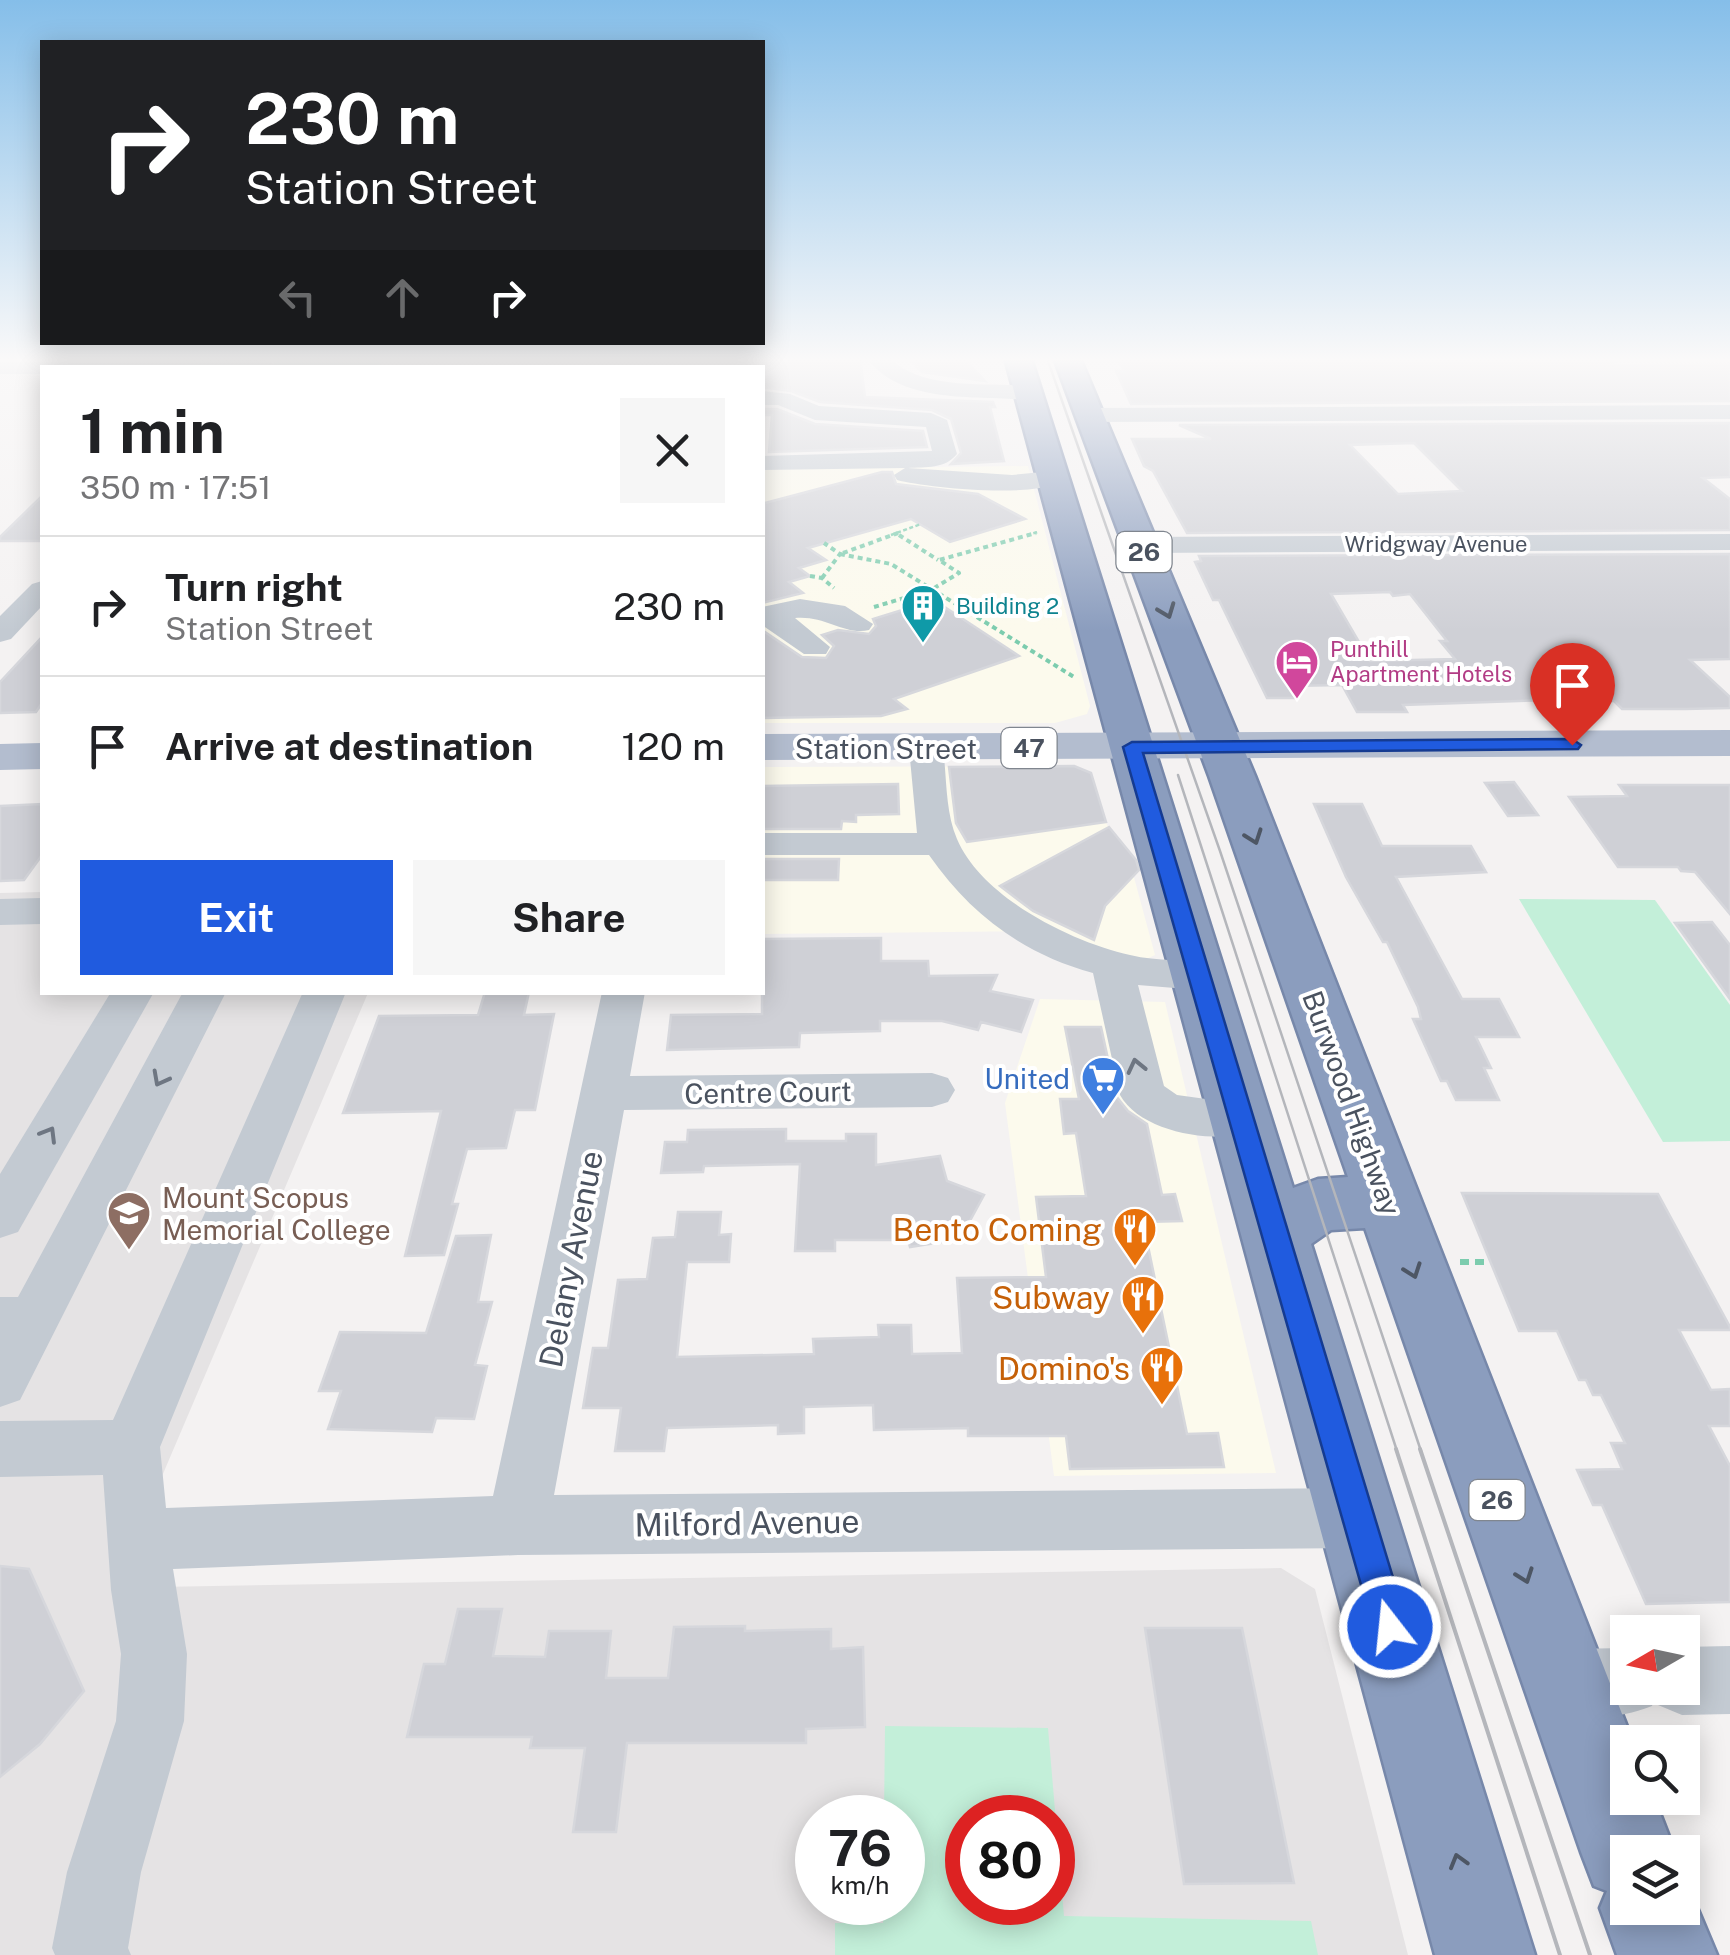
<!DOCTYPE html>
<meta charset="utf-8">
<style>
body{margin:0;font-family:"Public Sans",sans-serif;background:#f6f6f6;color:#202124;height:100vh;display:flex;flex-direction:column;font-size:38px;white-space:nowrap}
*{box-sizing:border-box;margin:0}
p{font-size:32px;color:#757577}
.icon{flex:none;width:55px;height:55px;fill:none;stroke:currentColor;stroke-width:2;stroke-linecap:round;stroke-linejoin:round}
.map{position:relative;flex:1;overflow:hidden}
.sheet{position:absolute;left:40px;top:365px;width:725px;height:630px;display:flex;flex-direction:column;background:#fff;border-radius:0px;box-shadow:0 5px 25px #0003}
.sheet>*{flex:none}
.top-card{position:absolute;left:40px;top:40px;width:725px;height:305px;border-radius:0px;box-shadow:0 5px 25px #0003;background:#202124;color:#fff;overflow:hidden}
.needle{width:65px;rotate:261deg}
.buttons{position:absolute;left:1610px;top:1615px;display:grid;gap:20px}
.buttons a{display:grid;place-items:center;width:90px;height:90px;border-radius:0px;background:#fff;box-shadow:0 5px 25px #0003;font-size:50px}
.speed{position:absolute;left:795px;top:1795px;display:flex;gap:20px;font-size:50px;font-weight:700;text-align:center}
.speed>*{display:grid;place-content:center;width:130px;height:130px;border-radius:50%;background:#fff;box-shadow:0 5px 25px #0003;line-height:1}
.speed small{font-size:25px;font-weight:400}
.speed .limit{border:15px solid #d22;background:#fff;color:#111}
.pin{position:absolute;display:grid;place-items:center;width:85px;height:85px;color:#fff;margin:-102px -42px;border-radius:50% 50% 50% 0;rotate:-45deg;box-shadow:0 0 10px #0007}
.pin .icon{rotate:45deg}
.me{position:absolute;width:110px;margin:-55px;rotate:344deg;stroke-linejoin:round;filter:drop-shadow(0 0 8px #0008)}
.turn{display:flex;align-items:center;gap:35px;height:210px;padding:0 40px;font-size:45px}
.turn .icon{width:130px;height:130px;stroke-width:2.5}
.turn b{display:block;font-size:70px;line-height:85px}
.lanes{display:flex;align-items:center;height:95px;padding:0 40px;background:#0003;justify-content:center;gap:50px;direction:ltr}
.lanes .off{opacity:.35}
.round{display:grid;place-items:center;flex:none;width:105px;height:105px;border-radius:0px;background:#f6f6f6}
.overview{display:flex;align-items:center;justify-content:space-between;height:170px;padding:0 40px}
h1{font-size:60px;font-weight:700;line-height:75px}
.primary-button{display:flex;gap:20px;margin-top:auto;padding:20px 40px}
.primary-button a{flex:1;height:115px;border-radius:0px;background:#205bdf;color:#fff;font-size:40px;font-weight:700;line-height:115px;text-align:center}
.primary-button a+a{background:#f6f6f6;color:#202124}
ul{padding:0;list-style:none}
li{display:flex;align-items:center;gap:30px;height:140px;padding:0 40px;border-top:2px solid #e0e0e0}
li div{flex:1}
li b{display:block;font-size:38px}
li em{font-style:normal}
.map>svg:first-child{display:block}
.commercial{fill:#fcfaed}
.education{fill:#e5e3e4;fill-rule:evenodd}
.green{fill:#c3efd9;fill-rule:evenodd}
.building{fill:#cfd0d6;stroke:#d6d7dc;stroke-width:2.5;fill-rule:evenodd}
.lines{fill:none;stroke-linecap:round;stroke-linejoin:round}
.highway-casing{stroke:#78a;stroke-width:5}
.path-far2{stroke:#7cccae;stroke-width:2.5;stroke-dasharray:4 2.5;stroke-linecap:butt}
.path-far1{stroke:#7cccae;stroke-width:4;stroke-dasharray:5 4;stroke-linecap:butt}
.path{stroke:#7cccae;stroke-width:6;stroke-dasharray:9 6;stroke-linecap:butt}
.minor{fill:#c3cad2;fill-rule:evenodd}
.major{fill:#b3bdcf;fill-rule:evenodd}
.highway{fill:#8b9dbe;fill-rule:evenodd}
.tram-far1{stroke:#b4b6bb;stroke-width:2.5}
.tram{stroke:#b4b6bb;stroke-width:4}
.oneway{stroke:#4d5664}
.oneway2{stroke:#6e7682}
.route{fill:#205bdf;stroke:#153b91;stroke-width:2.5}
.labels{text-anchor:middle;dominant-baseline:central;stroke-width:8;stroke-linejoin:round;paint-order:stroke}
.far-street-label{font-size:22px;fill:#4a525f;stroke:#fff}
.far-culture-label{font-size:22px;fill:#0d838f;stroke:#fff;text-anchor:start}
.far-hotel-label{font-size:22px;fill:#b23c85;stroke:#fff;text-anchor:start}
.shield{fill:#fff;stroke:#80868f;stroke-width:2.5}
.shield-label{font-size:25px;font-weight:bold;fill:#4a525f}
.street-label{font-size:28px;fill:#4a525f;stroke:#fff}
.shop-label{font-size:28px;fill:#366cbe;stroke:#fff;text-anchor:end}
.education-label{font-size:28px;fill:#785e54;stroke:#fff;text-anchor:start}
.near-food-label{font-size:32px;fill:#c56008;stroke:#fff;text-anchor:end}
.near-street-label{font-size:32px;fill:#4a525f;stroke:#fff}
</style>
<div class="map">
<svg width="1730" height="1955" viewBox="0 0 1730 1955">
<rect width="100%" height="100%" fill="#f4f2f2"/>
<g class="commercial">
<polygon points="1028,466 1090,706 1087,714 1055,723 763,723 762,469"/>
<polygon points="1074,766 1091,773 1107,825 1139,863 1132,870 1155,955 1142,961 1054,931 763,934 762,767"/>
<polygon points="1040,999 1165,1002 1276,1473 1054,1476 1005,1103"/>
</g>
<path class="education" d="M42,892V992L368,993L148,1509L157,1587L1281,1568L1315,1589L1408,1955H0V893ZM818,1818H902V1902H818ZM968,1818H1052V1902H968Z"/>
<g class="green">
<polygon points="279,358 385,358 376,367 270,368"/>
<polygon points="1519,899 1655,900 1730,1005 1730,1141 1663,1142"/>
<path d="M885,1726L1048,1728L1064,1916L1311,1921L1318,1955H835V1923H883L884,1903L902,1902V1818L884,1817ZM968,1818H1052V1902H968Z"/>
</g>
<g class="building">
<polygon points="762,358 860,358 865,397 993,402 995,407 990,407 1004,461 951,464 961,453 951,419 932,410 820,402 791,391 762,387"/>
<polygon points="909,358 964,358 985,381 922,372"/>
<polygon points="1117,358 1606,358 1616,365 1730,364 1730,401 1131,404 1116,371 1124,371"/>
<polygon points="762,409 777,409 815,424 923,431 927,447 769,452 772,415 762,415"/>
<path d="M1730,423V477L1703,478L1730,499V530L1187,533L1153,471L1144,466L1132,439H1211L1179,425ZM1414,443L1462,491L1398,494L1350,445Z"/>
<polygon points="882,472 892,472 896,484 978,494 1025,519 950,542 911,519 808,548 826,560 799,568 810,576 789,582 803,593 762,603 765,503"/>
<polygon points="42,496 42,541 0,541 0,537"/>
<path d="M1730,554V659L1690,660L1730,697V708L1685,709H1622L1614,701L1549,700L1403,705L1407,712H1357L1342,685L1289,686L1295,698H1267L1219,600H1213L1195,562L1201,561L1199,556ZM1390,592L1393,596L1410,594L1447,641H1440L1455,659L1370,661L1331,594Z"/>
<polygon points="934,600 1019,656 894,699 907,709 881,716 762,718 762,630 802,657 826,658 834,646 822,635 838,630 869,634 876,626 873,619"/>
<polygon points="42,637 42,703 36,712 0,713 0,682"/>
<polygon points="1074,766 1091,773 1106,822 967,842 956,823 949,767"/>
<polygon points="1514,782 1538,815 1508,816 1485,783"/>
<polygon points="898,784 899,814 856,815 856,822 842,821 841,829 762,829 762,786"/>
<polygon points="1619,785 1730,785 1730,914 1695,872 1681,871 1678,867 1618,867 1569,797 1627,796"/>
<polygon points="42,804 42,855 24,880 0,881 0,806"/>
<polygon points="1314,804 1362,804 1382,846 1471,846 1486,872 1396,877 1462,999 1499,999 1519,1037 1476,1037 1491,1068 1484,1068 1499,1100 1456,1100 1447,1081 1441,1081 1413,1019 1421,1019 1418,1007 1387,942 1383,942 1346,877"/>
<polygon points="1109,827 1136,860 1139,870 1105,906 1094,940 1033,911 1000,886"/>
<polygon points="762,859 839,859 838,880 762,880"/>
<polygon points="1712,922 1730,945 1730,999 1675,923"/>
<polygon points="881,938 881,961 928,961 929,976 997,975 990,991 1033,1000 1021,1032 981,1022 978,1030 942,1021 880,1021 880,1031 800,1033 799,1047 667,1050 671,1015 762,1014 762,939"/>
<polygon points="485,992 529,992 524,1015 554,1014 535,1110 515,1110 506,1148 467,1149 452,1204 458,1204 444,1255 405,1256 441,1111 343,1113 379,1016 478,1015"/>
<polygon points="1065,1027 1101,1027 1116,1096 1128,1111 1147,1124 1162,1195 1175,1194 1182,1221 1143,1222 1187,1434 1218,1433 1224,1467 1070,1469 1066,1436 968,1436 968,1428 874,1430 873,1405 804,1407 804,1433 778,1434 778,1425 667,1428 664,1451 615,1451 621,1408 583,1408 593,1348 608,1348 618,1280 647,1279 653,1238 675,1237 678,1212 721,1212 719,1235 731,1234 729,1262 687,1262 677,1357 814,1354 813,1339 879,1337 878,1325 911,1325 912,1354 962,1353 957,1278 1046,1277 1036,1197 1086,1196 1076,1133 1064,1134 1060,1099 1079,1099"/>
<polygon points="786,1129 786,1141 846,1141 846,1134 876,1134 876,1165 940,1156 947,1181 984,1195 960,1239 910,1247 908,1240 835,1240 835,1251 795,1251 800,1164 704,1166 703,1172 661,1173 665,1142 687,1142 688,1130"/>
<polygon points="1462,1193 1658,1194 1730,1327 1730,1330 1679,1330 1711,1390 1730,1389 1730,1426 1709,1426 1730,1466 1730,1602 1646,1604 1602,1505 1593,1505 1577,1470 1622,1469 1611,1443 1625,1443 1601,1395 1593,1395 1586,1380 1579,1380 1557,1331 1519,1331"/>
<polygon points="491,1235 478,1302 492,1302 475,1365 487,1366 474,1419 436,1418 432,1432 328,1429 341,1391 319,1391 340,1332 426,1333 456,1236"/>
<polygon points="0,1566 29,1569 84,1691 40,1744 0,1777"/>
<polygon points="458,1609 502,1609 493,1656 545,1657 549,1631 611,1631 606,1678 668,1678 674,1627 745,1626 745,1631 831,1629 831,1649 863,1647 865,1727 806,1729 806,1743 627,1743 616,1832 573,1832 585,1748 530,1748 532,1737 407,1737 424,1664 445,1664"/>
<polygon points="1145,1628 1242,1628 1294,1883 1184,1884"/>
</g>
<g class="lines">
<defs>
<polygon id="highway" points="1005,358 1031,358 1293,1188 1318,1179 1348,1177 1209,776 1054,358 1080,358 1255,776 1633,1742 1628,1742 1628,1798 1654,1798 1675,1852 1628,1852 1628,1908 1682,1908 1683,1874 1717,1955 1617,1955 1600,1908 1607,1891 1594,1886 1581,1852 1365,1228 1331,1230 1311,1244 1535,1955 1435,1955"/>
</defs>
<use href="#highway" class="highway-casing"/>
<g class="path-far2">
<polyline points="891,535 921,524"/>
<polyline points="1027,535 1038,532"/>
</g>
<g class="path-far1">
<polyline points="899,535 938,560"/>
<polyline points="843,553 898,533"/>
<polyline points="840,554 891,564 1074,677"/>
<polyline points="810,576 822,578 834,588"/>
<polyline points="822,578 840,554 824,543"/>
<polyline points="874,607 931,590 959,573 939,560 1036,533"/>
</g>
<polyline class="path" points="1460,1262 1490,1262"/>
<g class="minor">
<path d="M867,358H889C925,391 982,382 1028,386L1039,393L1028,400C976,395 901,405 867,358Z"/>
<polygon points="264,360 271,362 273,368 42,368 42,374 0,374 0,362"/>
<path d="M762,391L790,394L819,406L931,413L947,420L957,454C945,469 926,467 908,468L1012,475L1053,471L1065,478C1045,500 927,488 897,480L894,475L905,468L762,470V456L932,451L926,427L815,420L778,405H762Z"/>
<polygon points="1730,405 1730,419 1089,422 1078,415 1089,408"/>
<polygon points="1730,534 1730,550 1142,553 1128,545 1142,537"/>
<polygon points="42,581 42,606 11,639 0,642 0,616 32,584"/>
<path d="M800,599L845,606L873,624L869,630C846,636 825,615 795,618L830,647L826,654H804L762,625V607Z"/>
<path d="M926,738L938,741L943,748C947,778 945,811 957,839C982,898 1072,942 1130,955C1158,962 1187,958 1214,966L1220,976L1214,986L1199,990L1138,985L1164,1086L1177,1095L1257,1106L1264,1119L1257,1132C1217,1144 1142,1134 1120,1095L1093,973C1023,954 970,914 929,855H762V833H917L909,748L914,741Z"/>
<polygon points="42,898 42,924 0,925 0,899"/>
<polygon points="111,992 154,992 18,1232 0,1238 0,1174"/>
<polygon points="183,992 226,992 20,1400 0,1407 0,1297 18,1297"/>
<polygon points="303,992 346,992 160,1447 166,1508 493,1496 602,992 645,992 630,1076 932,1073 948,1078 955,1090 948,1102 932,1107 624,1110 554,1495 1359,1488 1381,1497 1390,1518 1381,1539 1359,1548 518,1555 173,1569 187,1654 184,1721 141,1872 128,1948 131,1955 55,1955 52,1948 67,1872 116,1721 121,1654 111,1590 103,1475 0,1477 0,1421 113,1420"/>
<path d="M1730,1646V1714L1682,1715L1658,1705L1655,1698L1652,1706C1617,1720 1576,1721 1541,1707L1531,1683L1541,1659L1565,1649L1628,1648V1688H1682V1647Z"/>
</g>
<g class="major">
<polygon points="1730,730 1730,756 762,760 762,734"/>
<polygon points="42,743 42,769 0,770 0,744"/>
</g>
<use href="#highway" class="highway"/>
<g class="tram-far1">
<polyline points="1047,358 1220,851 1421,1451"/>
<polyline points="1178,775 1397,1451"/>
</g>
<g class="tram">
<polyline points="1396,1449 1560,1955"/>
<polyline points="1420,1449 1590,1955"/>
</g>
</g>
<defs><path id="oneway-chevron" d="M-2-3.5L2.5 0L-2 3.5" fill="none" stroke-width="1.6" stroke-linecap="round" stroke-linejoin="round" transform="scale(2.5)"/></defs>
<g class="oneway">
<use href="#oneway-chevron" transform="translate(1167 611) rotate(69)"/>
<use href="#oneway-chevron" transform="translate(1254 837) rotate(70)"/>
<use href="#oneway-chevron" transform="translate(1413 1271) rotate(70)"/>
<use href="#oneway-chevron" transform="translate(1525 1576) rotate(70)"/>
<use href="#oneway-chevron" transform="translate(1458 1861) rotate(-106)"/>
</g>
<g class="oneway2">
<use href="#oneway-chevron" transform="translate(1136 1066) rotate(-103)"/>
<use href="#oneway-chevron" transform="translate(160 1079) rotate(118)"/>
<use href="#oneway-chevron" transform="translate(49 1134) rotate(-59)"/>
</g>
<linearGradient id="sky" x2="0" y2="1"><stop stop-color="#85bee9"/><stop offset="0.57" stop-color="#faf9f9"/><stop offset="1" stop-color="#faf9f9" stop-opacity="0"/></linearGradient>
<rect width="1730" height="631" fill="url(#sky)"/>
<polygon class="route" points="1572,739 1581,745 1578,749 1143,753 1408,1627 1403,1640 1390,1645 1378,1640 1373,1627 1123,747 1132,742"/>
<defs>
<symbol id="building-pin" viewBox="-11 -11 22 30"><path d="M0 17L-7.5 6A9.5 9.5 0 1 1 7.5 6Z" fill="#0f9aa8" stroke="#fff"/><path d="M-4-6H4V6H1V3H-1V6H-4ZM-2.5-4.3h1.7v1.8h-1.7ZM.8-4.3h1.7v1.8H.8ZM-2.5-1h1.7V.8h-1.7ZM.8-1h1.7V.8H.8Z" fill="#fff"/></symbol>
<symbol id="hotel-pin" viewBox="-11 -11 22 30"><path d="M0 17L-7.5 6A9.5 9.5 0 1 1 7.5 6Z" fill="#d1479c" stroke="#fff"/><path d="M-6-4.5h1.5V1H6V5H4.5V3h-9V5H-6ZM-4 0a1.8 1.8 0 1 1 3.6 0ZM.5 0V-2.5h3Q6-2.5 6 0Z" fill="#fff"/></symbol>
<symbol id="supermarket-pin" viewBox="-11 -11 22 30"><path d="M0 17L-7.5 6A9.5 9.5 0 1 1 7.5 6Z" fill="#3f7fe0" stroke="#fff"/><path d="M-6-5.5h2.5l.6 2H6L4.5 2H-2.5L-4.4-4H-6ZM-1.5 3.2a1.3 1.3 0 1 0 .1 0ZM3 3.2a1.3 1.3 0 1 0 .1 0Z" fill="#fff"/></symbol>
<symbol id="school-pin" viewBox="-11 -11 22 30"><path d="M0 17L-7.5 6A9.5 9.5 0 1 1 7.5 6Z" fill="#8d6e63" stroke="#fff"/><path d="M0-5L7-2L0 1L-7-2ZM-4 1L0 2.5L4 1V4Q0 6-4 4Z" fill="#fff"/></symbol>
<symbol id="restaurant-pin" viewBox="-11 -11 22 30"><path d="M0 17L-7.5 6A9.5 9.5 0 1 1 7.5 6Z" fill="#e8710a" stroke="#fff"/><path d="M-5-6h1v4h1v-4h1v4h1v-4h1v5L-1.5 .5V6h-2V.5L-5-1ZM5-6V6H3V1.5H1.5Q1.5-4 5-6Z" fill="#fff"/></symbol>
</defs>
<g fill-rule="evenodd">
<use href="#building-pin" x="898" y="581" width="50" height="68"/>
<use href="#hotel-pin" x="1272" y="637" width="50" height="68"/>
<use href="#supermarket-pin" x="1078" y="1053" width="50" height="68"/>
<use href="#school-pin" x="104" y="1188" width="50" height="68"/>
<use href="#restaurant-pin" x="1110" y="1204" width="50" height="68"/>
<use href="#restaurant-pin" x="1118" y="1272" width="50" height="68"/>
<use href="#restaurant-pin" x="1137" y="1343" width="50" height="68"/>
</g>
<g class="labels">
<g class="far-street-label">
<text x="1436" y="544">Wridgway Avenue</text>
</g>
<g class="far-culture-label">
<text x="956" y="606">Building 2</text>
</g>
<g class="far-hotel-label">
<text x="1330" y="649">Punthill<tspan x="1330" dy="25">Apartment Hotels</tspan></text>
</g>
<g class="shield">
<rect x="1116.5" y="532" width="55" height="40" rx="8"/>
<rect x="1001.5" y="728" width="55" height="40" rx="8"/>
<rect x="1469.5" y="1480" width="55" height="40" rx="8"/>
</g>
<g class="shield-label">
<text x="1144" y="552">26</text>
<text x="1029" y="748">47</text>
<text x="1497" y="1500">26</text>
</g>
<g class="street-label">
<text x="886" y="748">Station Street</text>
<text transform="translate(768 1092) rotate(-1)">Centre Court</text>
<text transform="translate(1352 1103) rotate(70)">Burwood Highway</text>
</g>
<g class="shop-label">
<text x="1070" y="1078">United</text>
</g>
<g class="education-label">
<text x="162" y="1197">Mount Scopus<tspan x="162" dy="32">Memorial College</tspan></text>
</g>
<g class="near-food-label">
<text x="1102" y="1229">Bento Coming</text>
<text x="1110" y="1297">Subway</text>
<text x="1130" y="1368">Domino's</text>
</g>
<g class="near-street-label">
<text transform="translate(571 1259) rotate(-79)">Delany Avenue</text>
<text transform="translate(747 1523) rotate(-1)">Milford Avenue</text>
</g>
</g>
</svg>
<div class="buttons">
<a><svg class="needle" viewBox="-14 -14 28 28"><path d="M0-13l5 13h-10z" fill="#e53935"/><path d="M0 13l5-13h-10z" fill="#757577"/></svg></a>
<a><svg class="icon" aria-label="search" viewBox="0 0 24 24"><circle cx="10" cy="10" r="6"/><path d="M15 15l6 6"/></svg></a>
<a><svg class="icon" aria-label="layers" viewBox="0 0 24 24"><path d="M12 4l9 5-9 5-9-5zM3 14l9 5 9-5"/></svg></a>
</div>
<div class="speed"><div>76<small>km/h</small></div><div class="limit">80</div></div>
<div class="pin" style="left:1572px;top:745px;background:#d93025"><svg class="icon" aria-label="arrive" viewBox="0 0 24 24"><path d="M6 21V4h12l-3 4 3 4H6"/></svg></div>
<svg class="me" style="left:1390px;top:1627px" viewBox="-20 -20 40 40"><circle r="17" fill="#205bdf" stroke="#fff" stroke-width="3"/><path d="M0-11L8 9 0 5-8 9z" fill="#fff"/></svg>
<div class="top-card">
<div class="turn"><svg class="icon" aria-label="right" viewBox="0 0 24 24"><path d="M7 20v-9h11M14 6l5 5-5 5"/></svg><div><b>230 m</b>Station Street</div></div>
<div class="lanes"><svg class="icon off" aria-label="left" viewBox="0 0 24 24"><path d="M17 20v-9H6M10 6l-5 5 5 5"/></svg><svg class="icon off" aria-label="ahead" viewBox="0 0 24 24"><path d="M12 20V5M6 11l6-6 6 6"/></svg><svg class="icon" aria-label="right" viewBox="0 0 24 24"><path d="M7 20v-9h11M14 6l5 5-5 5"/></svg></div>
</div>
<section class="sheet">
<div class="overview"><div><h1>1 min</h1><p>350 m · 17:51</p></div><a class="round"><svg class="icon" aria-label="close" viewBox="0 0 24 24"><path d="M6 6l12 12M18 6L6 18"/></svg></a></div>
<ul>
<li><svg class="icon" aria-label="right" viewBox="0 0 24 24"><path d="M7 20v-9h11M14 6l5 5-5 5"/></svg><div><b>Turn right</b><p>Station Street</p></div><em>230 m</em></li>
<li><svg class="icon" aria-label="arrive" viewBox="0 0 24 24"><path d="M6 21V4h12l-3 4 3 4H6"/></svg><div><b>Arrive at destination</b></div><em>120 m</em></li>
</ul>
<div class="primary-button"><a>Exit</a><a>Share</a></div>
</section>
</div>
